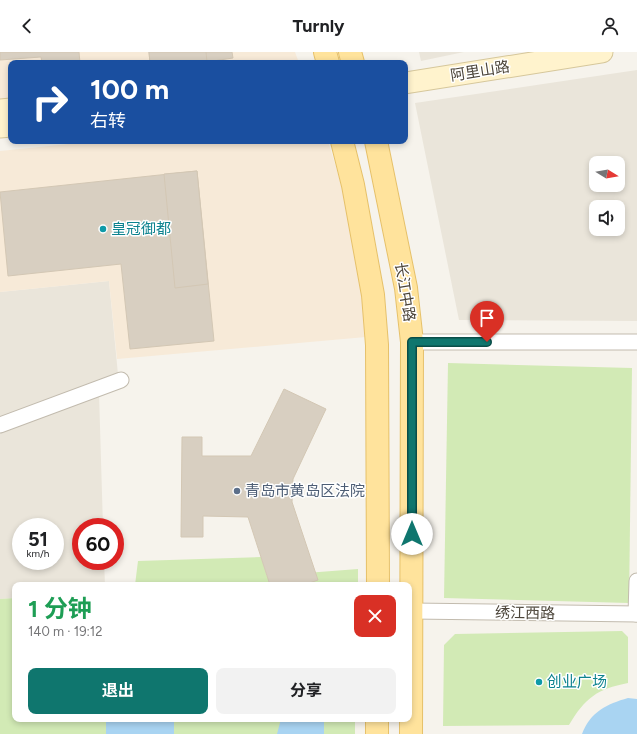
<!DOCTYPE html>
<html lang="zh">
<meta charset="utf-8">
<style>
body{margin:0;font-family:Figtree,"Noto Sans SC",sans-serif;background:#f2f2f2;color:#202124;height:100vh;display:flex;flex-direction:column;font-size:15px;white-space:nowrap}
*{box-sizing:border-box;margin:0}
p{font-size:13px;color:#757577}
.icon{flex:none;width:22px;height:22px;fill:none;stroke:currentColor;stroke-width:2;stroke-linecap:round;stroke-linejoin:round}
.map{position:relative;flex:1;overflow:hidden}
.panel{position:absolute;left:12px;top:530px;width:400px;height:140px;display:flex;flex-direction:column;background:#fff;border-radius:8px;box-shadow:0 2px 6px #0003}
.panel>*{flex:none}
.hud{position:absolute;left:8px;top:8px;width:400px;height:84px;border-radius:8px;box-shadow:0 2px 6px #0003;background:#1a4fa0;color:#fff;overflow:hidden}
.needle{width:26px;rotate:101deg}
.controls{position:absolute;left:589px;top:104px;display:grid;gap:8px}
.controls a{display:grid;place-items:center;width:36px;height:36px;border-radius:8px;background:#fff;box-shadow:0 2px 6px #0003;font-size:20px}
.speed{position:absolute;left:12px;top:466px;display:flex;gap:8px;font-size:20px;font-weight:700;text-align:center}
.speed>*{display:grid;place-content:center;width:52px;height:52px;border-radius:50%;background:#fff;box-shadow:0 2px 6px #0003;line-height:1}
.speed small{font-size:10px;font-weight:400}
.speed .limit{border:6px solid #d22;background:#fff;color:#111}
.pin{position:absolute;display:grid;place-items:center;width:34px;height:34px;color:#fff;margin:-41px -17px;border-radius:50% 50% 50% 0;rotate:-45deg;box-shadow:0 0 4px #0007}
.pin .icon{rotate:45deg}
.me{position:absolute;width:44px;margin:-22px;rotate:0deg;stroke-linejoin:round;filter:drop-shadow(0 0 3px #0008)}
.turn{display:flex;align-items:center;gap:14px;height:84px;padding:0 16px;font-size:18px}
.turn .icon{width:52px;height:52px;stroke-width:2.5}
.turn b{display:block;font-size:28px;line-height:34px}
.round{display:grid;place-items:center;flex:none;width:42px;height:42px;border-radius:8px;background:#f2f2f2}
.overview{display:flex;align-items:center;justify-content:space-between;height:68px;padding:0 16px}
h1{font-size:24px;font-weight:700;line-height:30px;color:#1e9e55}
.action{display:flex;gap:8px;margin-top:auto;padding:8px 16px}
.action a{flex:1;height:46px;border-radius:8px;background:#0f766e;color:#fff;font-size:16px;font-weight:700;line-height:46px;text-align:center}
.action a+a{background:#f2f2f2;color:#202124}
header{display:flex;justify-content:space-between;align-items:center;height:52px;padding:0 16px;background:#fff;font-size:18px;font-weight:700}
.map>svg:first-child{display:block}
.residential{fill:#eae5da;fill-rule:evenodd}
.commercial{fill:#f7ead8}
.green{fill:#d2eab5}
.water{fill:#a9d4f2}
.building{fill:#d8cfc1;stroke:#d3c7b4}
.lines{fill:none;stroke-linecap:round;stroke-linejoin:round}
.street-casing{stroke:#c2bbae;stroke-width:17}
.secondary-casing{stroke:#d6c79b;stroke-width:23}
.primary-casing{stroke:#e6c16a;stroke-width:24}
.street{stroke:#fff;stroke-width:15}
.secondary{stroke:#fff3cd;stroke-width:21}
.primary{stroke:#ffe39c;stroke-width:22}
.route-casing{stroke:#0a4d48;stroke-width:10}
.route{stroke:#0f766e;stroke-width:7}
.culture-dot{fill:#0f9aa8;stroke:#fff;stroke-width:1.5}
.service-dot{fill:#5c6f8a;stroke:#fff;stroke-width:1.5}
.labels{text-anchor:middle;dominant-baseline:central;stroke-width:3;stroke-linejoin:round;paint-order:stroke}
.street-label{font-size:15px;fill:#4b4439;stroke:#fff}
.culture-label{font-size:15px;fill:#0d838f;stroke:#fff;text-anchor:start}
.service-label{font-size:15px;fill:#4e5e75;stroke:#fff;text-anchor:start}
</style>
<header><svg class="icon" aria-label="back" viewBox="0 0 24 24"><path d="M15 5l-7 7 7 7"/></svg>Turnly<svg class="icon" aria-label="person" viewBox="0 0 24 24"><circle cx="12" cy="8" r="4"/><path d="M4 21q1-7 8-7t8 7"/></svg></header>
<div class="map">
<svg width="637" height="682" viewBox="0 0 637 682">
<rect width="100%" height="100%" fill="#f6f3ec"/>
<g class="residential">
<polygon points="419,0 464,0 421,9"/>
<path d="M637,18V269L459,268L415,51ZM596,111H618V133H596ZM596,155H618V177H596Z"/>
<path d="M109,229L119,333L99,341L103,475H81V509H104L105,533H15V546L0,547V240ZM21,475H55V509H21Z"/>
</g>
<g class="commercial">
<polygon points="0,0 295,0 299,11 11,11 11,56 0,57"/>
<polygon points="98,89 328,89 375,245 377,284 117,307 109,229 0,240 0,99"/>
</g>
<g class="green">
<polygon points="448,311 632,316 629,551 444,546"/>
<polygon points="261,505 267,524 358,517 358,533 135,533 138,509"/>
<polygon points="15,546 15,667 355,667 355,682 0,682 0,547"/>
<path d="M622,579L628,585V631C597,637 585,646 569,673L443,674L444,593L455,582Z"/>
</g>
<g class="water">
<path d="M628,646L637,647V682H582C590,660 607,652 628,646Z"/>
<polygon points="281,667 324,667 324,682 277,682"/>
<polygon points="174,668 174,682 106,682 106,669"/>
</g>
<g class="building">
<polygon points="0,0 79,0 80,11 42,11 41,5 0,8"/>
<polygon points="149,0 232,0 233,6 200,11 150,11"/>
<polygon points="149,0 206,0 207,10 150,11"/>
<polygon points="197,119 214,289 130,297 121,212 8,224 0,140"/>
<polygon points="197,119 208,232 175,236 164,122"/>
<polygon points="284,337 326,357 293,427 292,450 318,528 304,533 270,533 248,465 203,464 203,485 181,485 182,385 202,385 202,404 251,404"/>
</g>
<g class="lines">
<defs>
<g id="street">
<polyline points="412,290 637,290"/>
<polyline points="0,373 121,328"/>
<polyline points="412,559 637,562"/>
<polyline points="636,562 637,529"/>
</g>
<g id="secondary">
<polyline points="405,31 602,0"/>
<polyline points="0,58 11,57"/>
<polyline points="0,75 11,74"/>
</g>
<g id="primary">
<polyline points="325,0 328,11"/>
<polyline points="350,0 353,11"/>
<polyline points="342,89 353,133 373,243 377,293 378,533"/>
<polyline points="376,89 406,236 412,290 411,682"/>
<polyline points="377,682 377,667"/>
</g>
</defs>
<use href="#street" class="street-casing"/>
<use href="#secondary" class="secondary-casing"/>
<use href="#primary" class="primary-casing"/>
<use href="#street" class="street"/>
<use href="#secondary" class="secondary"/>
<use href="#primary" class="primary"/>
</g>
<g class="lines">
<defs>
<polyline id="route" points="412,482 412,290 487,290"/>
</defs>
<use href="#route" class="route-casing"/>
<use href="#route" class="route"/>
</g>
<g class="culture-dot">
<circle cx="103" cy="177" r="4"/>
<circle cx="539" cy="630" r="4"/>
</g>
<circle class="service-dot" cx="237" cy="439" r="4"/>
<g class="labels">
<g class="street-label">
<text transform="translate(480 19) rotate(-9)">阿里山路</text>
<text transform="translate(405 240) rotate(81)">长江中路</text>
<text transform="translate(525 561) rotate(1)">绣江西路</text>
</g>
<g class="culture-label">
<text x="111" y="177">皇冠御都</text>
<text x="547" y="630">创业广场</text>
</g>
<g class="service-label">
<text x="245" y="439">青岛市黄岛区法院</text>
</g>
</g>
</svg>
<div class="controls">
<a><svg class="needle" viewBox="-14 -14 28 28"><path d="M0-13l5 13h-10z" fill="#e53935"/><path d="M0 13l5-13h-10z" fill="#757577"/></svg></a>
<a><svg class="icon" aria-label="sound" viewBox="0 0 24 24"><path d="M4 9h4l5-4v14l-5-4H4zM17 9q2 3 0 6"/></svg></a>
</div>
<div class="speed"><div>51<small>km/h</small></div><div class="limit">60</div></div>
<div class="pin" style="left:487px;top:290px;background:#d93025"><svg class="icon" aria-label="arrive" viewBox="0 0 24 24"><path d="M6 21V4h12l-3 4 3 4H6"/></svg></div>
<svg class="me" style="left:412px;top:482px" viewBox="-20 -20 40 40"><circle r="19" fill="#fff"/><path d="M0-13L10 11 0 6-10 11z" fill="#0f766e"/></svg>
<div class="hud">
<div class="turn"><svg class="icon" aria-label="right" viewBox="0 0 24 24"><path d="M7 20v-9h11M14 6l5 5-5 5"/></svg><div><b>100 m</b>右转</div></div>
</div>
<section class="panel">
<div class="overview"><div><h1>1 分钟</h1><p>140 m · 19:12</p></div><a class="round" style="background:#d93025;color:#fff"><svg class="icon" aria-label="close" viewBox="0 0 24 24"><path d="M6 6l12 12M18 6L6 18"/></svg></a></div>
<div class="action"><a>退出</a><a>分享</a></div>
</section>
</div>
